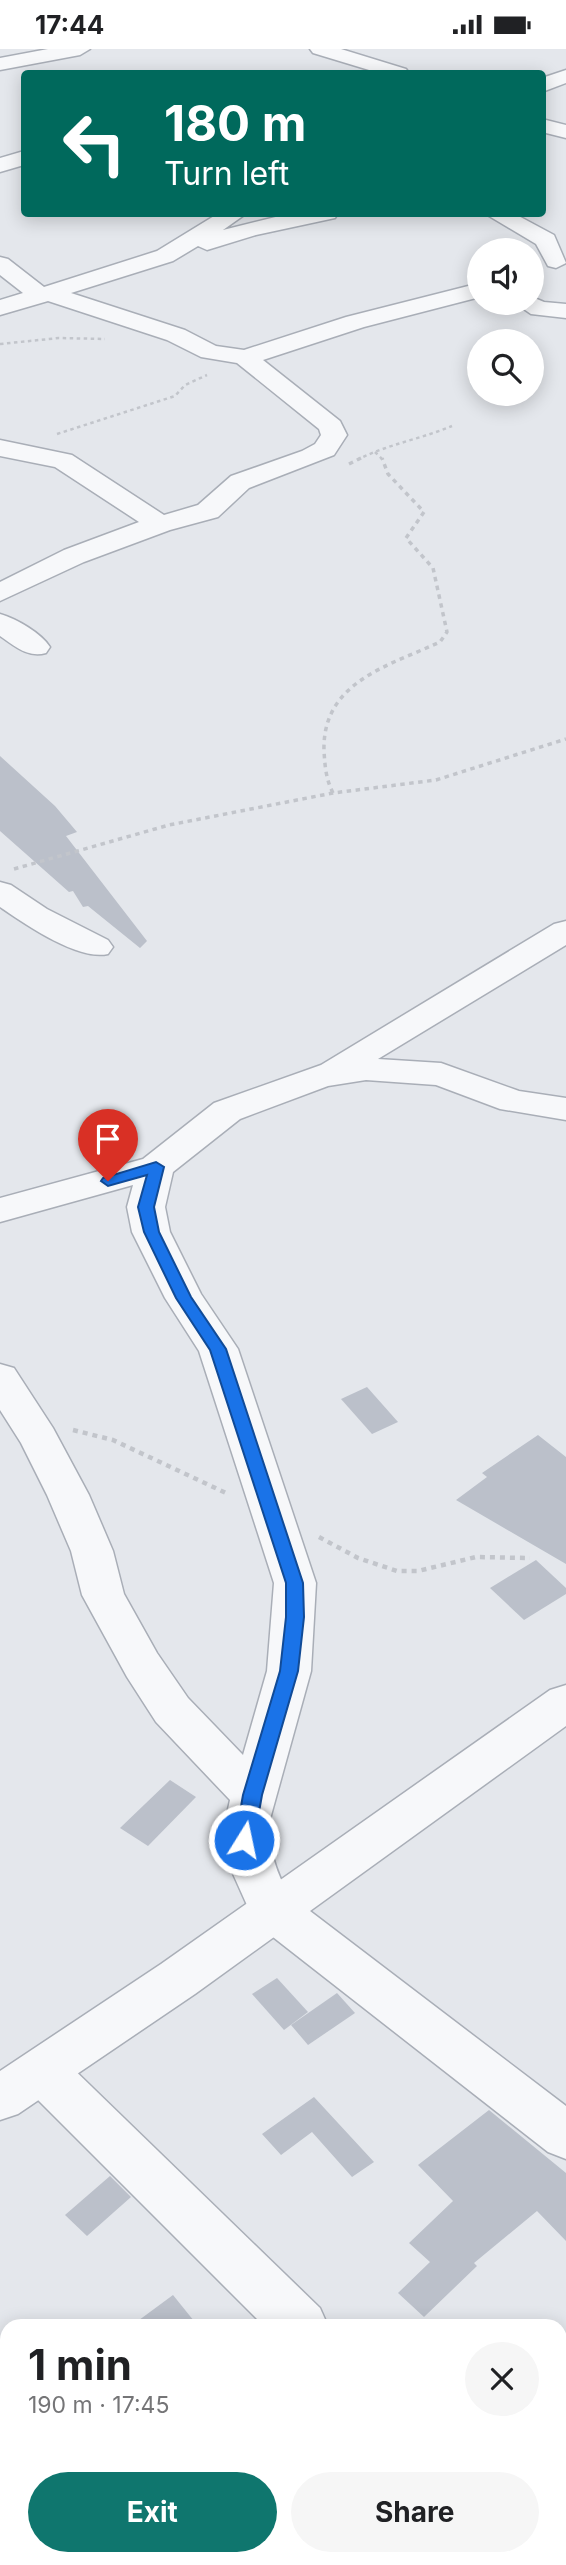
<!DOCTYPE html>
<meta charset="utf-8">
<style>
body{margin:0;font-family:Inter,sans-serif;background:#f6f6f6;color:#202124;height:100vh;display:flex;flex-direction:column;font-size:26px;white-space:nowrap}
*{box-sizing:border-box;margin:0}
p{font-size:23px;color:#757577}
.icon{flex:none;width:38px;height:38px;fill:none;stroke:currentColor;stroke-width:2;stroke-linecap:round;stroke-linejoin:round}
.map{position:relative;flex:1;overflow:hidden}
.panel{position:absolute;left:0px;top:2270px;width:567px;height:247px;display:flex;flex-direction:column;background:#fff;border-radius:21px 21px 0 0;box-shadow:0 4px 18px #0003}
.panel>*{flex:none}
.guide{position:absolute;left:21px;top:21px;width:525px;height:147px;border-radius:7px;box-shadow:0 4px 18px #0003;background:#00695c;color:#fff;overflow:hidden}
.buttons{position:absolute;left:467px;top:189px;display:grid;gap:14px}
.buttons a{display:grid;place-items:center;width:77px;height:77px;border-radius:50%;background:#fff;box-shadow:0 4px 18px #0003;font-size:35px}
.pin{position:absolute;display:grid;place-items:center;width:60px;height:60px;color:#fff;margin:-72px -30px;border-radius:50% 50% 50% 0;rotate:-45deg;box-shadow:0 0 7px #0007}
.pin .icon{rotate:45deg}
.me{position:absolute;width:77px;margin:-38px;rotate:10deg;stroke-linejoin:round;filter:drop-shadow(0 0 5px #0008)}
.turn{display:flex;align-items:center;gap:24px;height:147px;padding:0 28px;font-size:32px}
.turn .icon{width:91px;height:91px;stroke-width:2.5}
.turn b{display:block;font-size:49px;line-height:60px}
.round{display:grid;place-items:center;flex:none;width:74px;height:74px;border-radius:37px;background:#f6f6f6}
.overview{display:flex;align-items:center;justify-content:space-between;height:119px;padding:0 28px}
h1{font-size:42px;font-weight:700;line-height:52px}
.action{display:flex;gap:14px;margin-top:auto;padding:14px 28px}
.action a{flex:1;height:80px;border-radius:42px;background:#0f766e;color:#fff;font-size:28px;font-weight:700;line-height:80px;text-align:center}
.action a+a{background:#f6f6f6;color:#202124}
.status{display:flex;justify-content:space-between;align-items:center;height:49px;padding:0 35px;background:#fff;direction:ltr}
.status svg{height:19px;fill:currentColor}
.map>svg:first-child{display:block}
.building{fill:#bbc0ca}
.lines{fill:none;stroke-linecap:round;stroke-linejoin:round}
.minor-casing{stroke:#a9aeb7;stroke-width:3}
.tertiary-casing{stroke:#a9aeb7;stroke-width:3}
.path-far2{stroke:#c2c5cb;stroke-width:2.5;stroke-dasharray:3.5 3.5;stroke-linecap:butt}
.path-far1{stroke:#c2c5cb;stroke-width:3.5;stroke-dasharray:4.5 4.5;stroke-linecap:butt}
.path{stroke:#c2c5cb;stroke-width:4.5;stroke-dasharray:5 5;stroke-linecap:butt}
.minor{fill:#f7f8fa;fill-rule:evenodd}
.tertiary{fill:#f7f8fa;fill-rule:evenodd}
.route{fill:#1a73e8;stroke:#114b97;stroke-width:2}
</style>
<div class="status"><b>17:44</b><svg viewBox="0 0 49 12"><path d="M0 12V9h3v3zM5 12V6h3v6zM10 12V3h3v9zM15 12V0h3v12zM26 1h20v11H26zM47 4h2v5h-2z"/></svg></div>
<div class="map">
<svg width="566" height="2516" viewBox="0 0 566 2516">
<rect width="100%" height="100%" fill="#e4e7ec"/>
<g class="building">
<polygon points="0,707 55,757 77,783 66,787 147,892 140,899 88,857 83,858 73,842 69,843 0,782"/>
<polygon points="367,1338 398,1373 372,1385 341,1350"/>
<polygon points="538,1386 566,1408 566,1515 456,1451 487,1428 482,1424"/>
<polygon points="536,1511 566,1539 566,1545 524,1571 490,1539"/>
<polygon points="170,1731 196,1748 148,1797 120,1779"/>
<polygon points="277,1929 308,1963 284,1981 252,1945"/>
<polygon points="337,1944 355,1964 308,1996 291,1976"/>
<polygon points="314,2048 374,2113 352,2128 312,2083 281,2106 262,2085"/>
<polygon points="489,2061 566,2124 566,2192 537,2162 474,2214 477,2217 424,2268 398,2244 430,2213 409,2194 453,2152 418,2116"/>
<polygon points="110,2127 131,2148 87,2187 65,2166"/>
<polygon points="173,2246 198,2277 131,2277"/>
</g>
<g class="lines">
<defs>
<g id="minor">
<polygon points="48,0 90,0 80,6 0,21 0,9"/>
<polygon points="310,0 341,0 406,20 409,24 379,24 313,4"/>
<polygon points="566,21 566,34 542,43 542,29"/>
<polygon points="542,70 566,76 566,89 542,83"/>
<polygon points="24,102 24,116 0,123 0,109"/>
<polygon points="219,164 247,164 223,181 292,164 338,164 335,169 256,186 207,201 198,197 173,212 71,244 185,281 216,297 244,301 346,268 480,234 480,248 364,278 263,311 340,372 347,386 334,406 249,439 218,468 170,481 84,513 0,552 0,533 64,501 139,473 55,418 0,407 0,391 72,406 164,466 198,456 231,427 302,402 315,395 321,386 319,380 237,314 201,308 167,291 48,252 0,266 0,251 23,244 0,226 0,208 8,210 44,238 157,202"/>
<polygon points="484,164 513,164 554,186 566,214 556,219 548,217 536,195"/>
<polygon points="532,248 544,253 566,255 566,269 531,265 515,254 532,254"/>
<path d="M0,565C17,570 41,584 50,598L46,604C27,609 15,597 0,587Z"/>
<path d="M0,833L11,836L47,860L108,891L113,898L108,905C78,912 25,875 0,858Z"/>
<path d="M566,872V896L378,1010L441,1014L519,1042L566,1049V1071L500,1060L436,1036L366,1031L328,1037L240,1070L173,1123L165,1158L170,1183L201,1245L238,1300L316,1534L311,1622L270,1770C268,1799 275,1821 289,1846L566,2057V2110L548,2103L255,1874L225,1807L223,1783L230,1751L156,1673L127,1628L82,1546L71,1502L47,1446L21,1394L0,1361V1315L14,1319L53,1379L89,1446L113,1502L124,1545L157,1604L188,1649L243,1706L267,1622L274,1534L199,1302L165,1249L132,1183L127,1158L133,1136L0,1173V1149L143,1110L214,1054L321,1016L554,875Z"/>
<polygon points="42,2000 60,2007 320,2259 328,2277 264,2277 24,2037 17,2022 24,2007"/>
<polygon points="0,2472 7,2475 7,2510 35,2510 32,2516 0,2516"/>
<polygon points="560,2493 566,2503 566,2516 511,2516 509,2510 560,2510"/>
</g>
<polygon id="tertiary" points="566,1636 566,1677 195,1945 18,2065 0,2071 0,2022 161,1915 550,1641"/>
</defs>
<use href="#minor" class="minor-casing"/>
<use href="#tertiary" class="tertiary-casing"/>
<g class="path-far2">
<polyline points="0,295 59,289 105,290"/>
<polyline points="57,385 175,347 185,336 207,326"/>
<polyline points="375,403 383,411"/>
<path d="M357,411C388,395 421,390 452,377"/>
</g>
<g class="path-far1">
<polyline points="349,415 361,409"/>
<path d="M333,744C326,730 325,718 324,702C322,633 388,617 440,593L447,583L433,519L406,489L424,463L388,425L382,409"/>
<polyline points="14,820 169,776 333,744 436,731 566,690"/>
</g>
<g class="path">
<polyline points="73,1381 113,1391 226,1444"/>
<polyline points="319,1488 358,1509 397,1522 418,1522 476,1508 530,1509"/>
</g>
<use href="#minor" class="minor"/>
<use href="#tertiary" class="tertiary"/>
</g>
<polygon class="route" points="156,1113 164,1118 154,1158 159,1183 191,1248 226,1300 303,1534 304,1568 298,1622 262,1746 254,1791 251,1797 238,1797 235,1791 243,1746 280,1622 286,1568 286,1534 210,1301 176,1249 144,1183 138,1158 147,1126 108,1137 101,1132 103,1129"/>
</svg>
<div class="buttons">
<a><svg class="icon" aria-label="sound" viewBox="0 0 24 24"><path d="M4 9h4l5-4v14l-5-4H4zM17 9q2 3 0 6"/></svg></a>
<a><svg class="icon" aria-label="search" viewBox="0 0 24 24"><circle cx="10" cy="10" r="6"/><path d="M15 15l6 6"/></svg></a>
</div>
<div class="pin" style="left:108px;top:1132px;background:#d93025"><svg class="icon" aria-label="arrive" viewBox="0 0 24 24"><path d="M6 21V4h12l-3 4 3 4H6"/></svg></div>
<svg class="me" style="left:244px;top:1791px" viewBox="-20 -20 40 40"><circle r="17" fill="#1a73e8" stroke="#fff" stroke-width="3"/><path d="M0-11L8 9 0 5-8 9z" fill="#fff"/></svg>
<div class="guide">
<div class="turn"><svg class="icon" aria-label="left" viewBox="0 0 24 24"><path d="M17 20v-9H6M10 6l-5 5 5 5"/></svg><div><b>180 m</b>Turn left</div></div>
</div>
<section class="panel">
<div class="overview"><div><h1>1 min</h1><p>190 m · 17:45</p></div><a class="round"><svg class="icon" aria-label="close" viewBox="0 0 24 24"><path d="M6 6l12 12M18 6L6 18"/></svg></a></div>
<div class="action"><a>Exit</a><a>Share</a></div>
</section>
</div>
